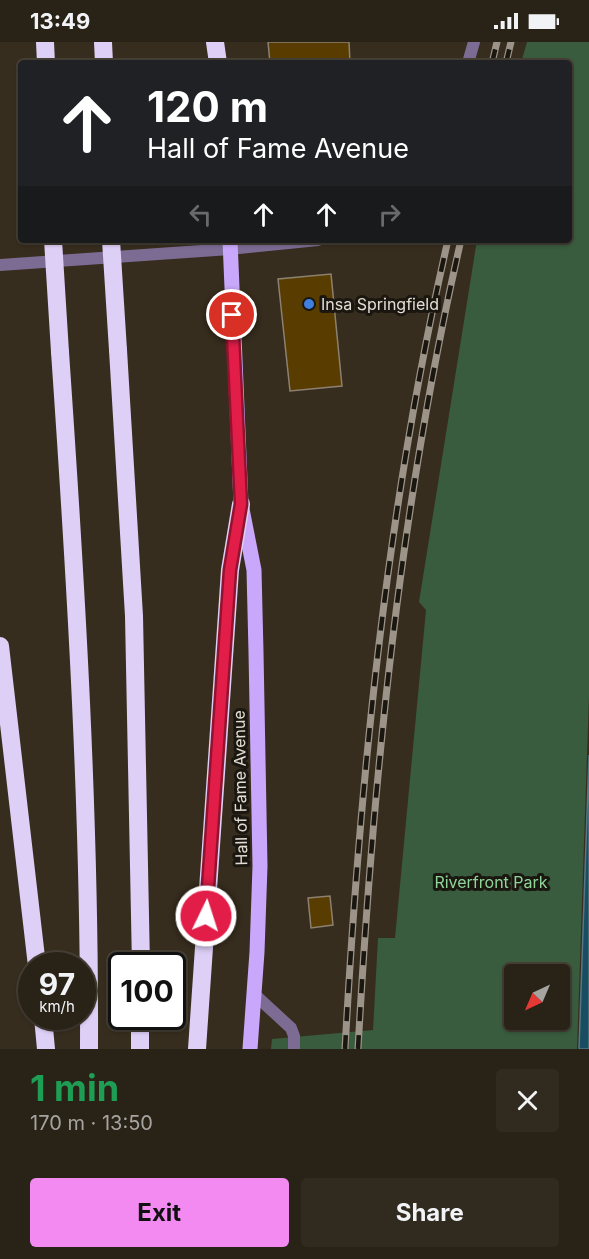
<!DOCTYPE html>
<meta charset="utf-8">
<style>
body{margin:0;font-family:Inter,sans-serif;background:#312a1f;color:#f1f3f6;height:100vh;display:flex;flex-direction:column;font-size:22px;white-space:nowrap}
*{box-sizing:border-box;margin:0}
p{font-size:20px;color:#a5a4a1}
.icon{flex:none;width:33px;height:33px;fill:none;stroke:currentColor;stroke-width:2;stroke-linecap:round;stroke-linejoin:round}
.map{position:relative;height:1007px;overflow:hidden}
.sheet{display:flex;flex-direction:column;background:#292216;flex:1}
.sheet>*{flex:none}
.banner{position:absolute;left:18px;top:18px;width:554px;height:183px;border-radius:6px;box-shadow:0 2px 4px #0004,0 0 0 2px #453f35;background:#202124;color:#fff;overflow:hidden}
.needle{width:39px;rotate:224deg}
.buttons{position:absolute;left:504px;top:922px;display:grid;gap:12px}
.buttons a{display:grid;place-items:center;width:66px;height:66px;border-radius:6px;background:#292216;box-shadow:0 2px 4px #0004,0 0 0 2px #453f35;font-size:30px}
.speed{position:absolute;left:18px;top:910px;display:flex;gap:12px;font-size:30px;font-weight:700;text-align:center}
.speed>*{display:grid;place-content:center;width:78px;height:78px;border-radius:50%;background:#292216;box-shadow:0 2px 4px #0004,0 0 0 2px #453f35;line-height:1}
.speed small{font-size:15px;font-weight:400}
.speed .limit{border:3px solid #111;border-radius:9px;background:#fff;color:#111}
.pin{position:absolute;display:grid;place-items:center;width:51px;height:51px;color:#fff;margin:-26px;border:3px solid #fff;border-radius:50%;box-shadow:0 2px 6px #0007}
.me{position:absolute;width:66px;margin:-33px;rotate:4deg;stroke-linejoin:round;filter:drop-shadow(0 0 4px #0008)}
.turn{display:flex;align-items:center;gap:21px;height:126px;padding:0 30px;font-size:27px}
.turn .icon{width:78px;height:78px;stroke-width:2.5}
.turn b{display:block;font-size:42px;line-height:51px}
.lanes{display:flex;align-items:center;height:57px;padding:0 30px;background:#0003;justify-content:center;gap:30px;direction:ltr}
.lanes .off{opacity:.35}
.round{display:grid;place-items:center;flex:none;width:63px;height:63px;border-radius:6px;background:#312a1f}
.summary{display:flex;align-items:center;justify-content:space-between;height:102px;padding:0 30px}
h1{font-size:36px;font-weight:700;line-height:45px;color:#1e9e55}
.action{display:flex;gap:12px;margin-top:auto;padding:12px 30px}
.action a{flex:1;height:69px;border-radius:6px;background:#f28af2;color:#111;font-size:24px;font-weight:700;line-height:69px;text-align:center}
.action a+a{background:#312a1f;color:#f1f3f6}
.status{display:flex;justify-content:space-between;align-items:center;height:42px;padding:0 30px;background:#292216;direction:ltr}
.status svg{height:16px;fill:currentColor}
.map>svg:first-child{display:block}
.green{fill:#395b3e;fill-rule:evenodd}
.water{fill:#184d62;stroke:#557884;stroke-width:1.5}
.building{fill:#593c00;stroke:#8c8170;stroke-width:1.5}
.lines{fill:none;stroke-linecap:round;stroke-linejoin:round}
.service{stroke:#7c6c94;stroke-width:12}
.minor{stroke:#7c6c94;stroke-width:12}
.tertiary{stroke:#7c6c94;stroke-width:12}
.primary{stroke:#c9a8fb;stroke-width:15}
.motorway{stroke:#ddcff6;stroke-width:18}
.rail-casing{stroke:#9d9489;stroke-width:7}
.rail{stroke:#1a1610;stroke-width:4.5;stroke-dasharray:14;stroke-linecap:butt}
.motorway-bridge{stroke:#ddcff6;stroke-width:18}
.route-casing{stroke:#92132f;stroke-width:15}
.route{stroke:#e11d48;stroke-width:10}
.shop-dot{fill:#3f7fe0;stroke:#1a1610;stroke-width:2}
.labels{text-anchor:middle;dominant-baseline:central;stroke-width:6;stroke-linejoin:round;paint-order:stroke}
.poi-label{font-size:16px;fill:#e4ddd4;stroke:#1a1610;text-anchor:start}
.street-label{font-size:16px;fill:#e4ddd4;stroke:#1a1610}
.park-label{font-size:16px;fill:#8ed598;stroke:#1a1610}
</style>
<div class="status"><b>13:49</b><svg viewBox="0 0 49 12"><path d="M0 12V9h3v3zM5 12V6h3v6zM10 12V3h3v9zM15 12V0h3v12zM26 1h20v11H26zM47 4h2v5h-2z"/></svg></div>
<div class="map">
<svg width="589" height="1007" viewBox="0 0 589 1007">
<rect width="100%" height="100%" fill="#372d1e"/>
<path class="green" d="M527,0H589V654L577,1007H271L272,997L373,988L378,896H395L426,568L419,560L477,198H568V21H521ZM514,933H560V978H514Z"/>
<polygon class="water" points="589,713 589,1007 579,1007"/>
<g class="building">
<polygon points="268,0 349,0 350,21 270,21"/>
<polygon points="331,232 342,344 290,349 278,237"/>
<polygon points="330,854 333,883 311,886 308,856"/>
</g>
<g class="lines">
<g class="service">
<polyline points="468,21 474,0"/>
<polyline points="254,952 291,986 294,994 294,1007"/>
</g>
<polyline class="minor" points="230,207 318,198"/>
<polyline class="tertiary" points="0,223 230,207"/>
<polyline class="primary" points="230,198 241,462 254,528 256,610 260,824 257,910 250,1007"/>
<g class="motorway">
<polyline points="45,0 46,21"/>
<polyline points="103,0 104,21"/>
<polyline points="215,0 218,21"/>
<polyline points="118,308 134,574 141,924"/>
<path d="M60,310C76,542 90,774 89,1007"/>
<polyline points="0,604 37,924"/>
<polyline points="43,975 46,1007"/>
<polyline points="140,1007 140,975"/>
<polyline points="197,1007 230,528 241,462"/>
</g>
<defs>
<g id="rail">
<polyline points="492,21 497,0"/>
<polyline points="506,21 511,0"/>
<path d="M345,1007C360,736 387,463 448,198"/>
<path d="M358,1007C373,736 400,463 461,198"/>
</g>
</defs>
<use href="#rail" class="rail-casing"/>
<use href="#rail" class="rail"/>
<g class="motorway-bridge">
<polyline points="53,198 60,310"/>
<polyline points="111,198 118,308"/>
</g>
</g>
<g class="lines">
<defs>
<polyline id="route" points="206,874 230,528 241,462 232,273"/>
</defs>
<use href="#route" class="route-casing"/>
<use href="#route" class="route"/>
</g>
<circle class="shop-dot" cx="309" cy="262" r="6"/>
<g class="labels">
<g class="poi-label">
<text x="321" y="262">Insa Springfield</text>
</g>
<g class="street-label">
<text transform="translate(240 746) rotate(-91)">Hall of Fame Avenue</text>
</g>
<g class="park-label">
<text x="491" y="840">Riverfront Park</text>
</g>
</g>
</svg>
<div class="buttons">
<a><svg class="needle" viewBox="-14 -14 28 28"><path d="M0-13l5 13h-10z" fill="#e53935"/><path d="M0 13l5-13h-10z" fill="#a5a4a1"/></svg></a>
</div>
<div class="speed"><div>97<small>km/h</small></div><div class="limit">100</div></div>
<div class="pin" style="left:232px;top:273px;background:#d93025"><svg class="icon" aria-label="arrive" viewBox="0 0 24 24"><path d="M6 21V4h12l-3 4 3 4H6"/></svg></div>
<svg class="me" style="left:206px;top:874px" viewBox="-20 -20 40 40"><circle r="17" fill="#e11d48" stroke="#fff" stroke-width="3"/><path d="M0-11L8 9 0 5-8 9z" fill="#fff"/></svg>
<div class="banner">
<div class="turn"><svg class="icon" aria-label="ahead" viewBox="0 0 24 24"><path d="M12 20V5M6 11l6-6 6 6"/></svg><div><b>120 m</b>Hall of Fame Avenue</div></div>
<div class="lanes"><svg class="icon off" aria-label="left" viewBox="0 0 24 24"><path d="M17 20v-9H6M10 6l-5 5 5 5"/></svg><svg class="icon" aria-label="ahead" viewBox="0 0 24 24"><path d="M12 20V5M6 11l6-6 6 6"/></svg><svg class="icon" aria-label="ahead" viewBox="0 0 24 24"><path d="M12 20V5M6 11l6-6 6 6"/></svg><svg class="icon off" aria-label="right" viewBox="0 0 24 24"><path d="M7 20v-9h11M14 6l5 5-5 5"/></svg></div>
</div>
</div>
<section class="sheet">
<div class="summary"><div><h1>1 min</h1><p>170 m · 13:50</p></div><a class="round"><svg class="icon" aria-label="close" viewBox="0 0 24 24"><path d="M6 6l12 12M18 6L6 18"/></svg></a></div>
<div class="action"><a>Exit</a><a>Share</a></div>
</section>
